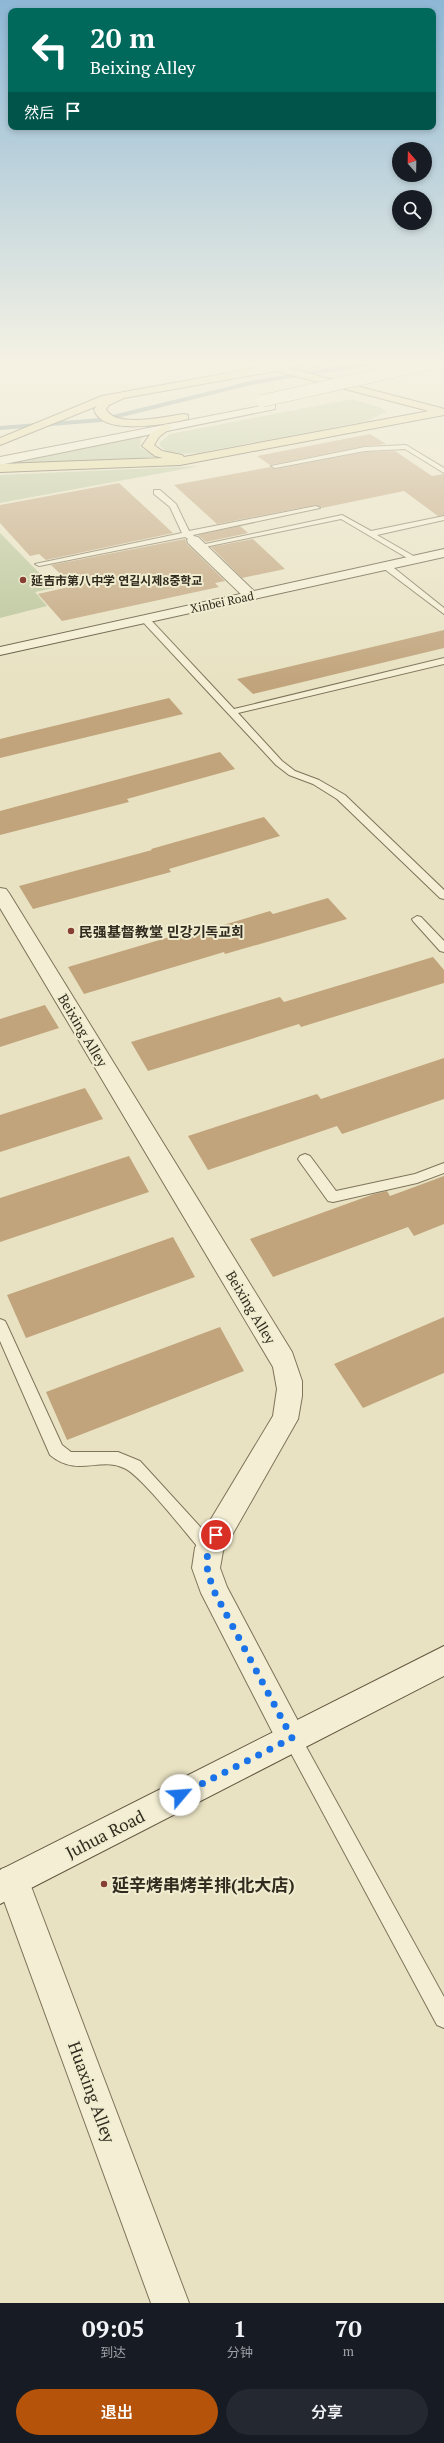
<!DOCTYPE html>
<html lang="zh">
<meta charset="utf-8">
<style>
body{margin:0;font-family:"PT Serif","Noto Sans SC","Noto Sans KR",serif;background:#242831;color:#f1f3f6;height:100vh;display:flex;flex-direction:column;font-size:15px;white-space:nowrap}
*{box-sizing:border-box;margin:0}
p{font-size:13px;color:#9ea1a6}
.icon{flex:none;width:22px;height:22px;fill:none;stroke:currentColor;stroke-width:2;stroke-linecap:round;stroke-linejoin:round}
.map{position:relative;height:2303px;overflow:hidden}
.drawer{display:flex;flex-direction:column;background:#171b24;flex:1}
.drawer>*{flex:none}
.banner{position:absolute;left:8px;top:8px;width:428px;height:122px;border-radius:8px;box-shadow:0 2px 6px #0003;background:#00695c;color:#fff;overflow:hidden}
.needle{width:26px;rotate:340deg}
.tools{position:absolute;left:392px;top:142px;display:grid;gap:8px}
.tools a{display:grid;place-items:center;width:40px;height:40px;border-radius:50%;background:#171b24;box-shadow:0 2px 6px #0003;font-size:20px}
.pin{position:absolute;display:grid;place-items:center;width:34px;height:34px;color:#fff;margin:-17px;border:2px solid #fff;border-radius:50%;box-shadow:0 1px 4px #0007}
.me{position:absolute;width:44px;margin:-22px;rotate:63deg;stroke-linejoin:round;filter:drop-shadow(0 0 3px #0008)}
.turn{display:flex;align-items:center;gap:14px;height:84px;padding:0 16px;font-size:18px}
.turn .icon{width:52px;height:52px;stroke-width:2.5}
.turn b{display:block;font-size:28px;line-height:34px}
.then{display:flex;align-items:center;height:38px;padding:0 16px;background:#0003;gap:8px;font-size:15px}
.eta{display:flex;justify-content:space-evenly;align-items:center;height:68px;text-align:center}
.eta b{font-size:24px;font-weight:600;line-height:28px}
.action{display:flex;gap:8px;margin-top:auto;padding:8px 16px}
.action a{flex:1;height:46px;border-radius:24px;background:#b45309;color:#fff;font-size:16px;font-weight:600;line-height:46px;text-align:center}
.action a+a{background:#242831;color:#f1f3f6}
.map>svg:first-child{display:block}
.green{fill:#b8c497}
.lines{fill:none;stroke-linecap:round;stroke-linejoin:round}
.stream{stroke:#6c8785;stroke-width:4}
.building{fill:#c1a47c}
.lane-casing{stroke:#7f745b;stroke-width:2}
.street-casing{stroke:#7f745b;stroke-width:2}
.secondary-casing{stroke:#61553e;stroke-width:2}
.primary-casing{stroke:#4d422f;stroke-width:2}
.lane{fill:#f4efd4;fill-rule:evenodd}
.street{fill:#f4efd4;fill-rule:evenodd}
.secondary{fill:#f4efd4;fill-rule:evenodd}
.primary{fill:#e7dc9d;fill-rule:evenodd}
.secondary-bridge-casing{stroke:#61553e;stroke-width:13;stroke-linecap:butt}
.secondary-bridge{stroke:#f4efd4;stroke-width:12}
.route{stroke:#1a73e8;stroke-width:7;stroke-dasharray:0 12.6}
.poi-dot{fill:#873f33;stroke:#f0ecd0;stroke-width:1.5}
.labels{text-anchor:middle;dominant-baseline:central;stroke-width:4;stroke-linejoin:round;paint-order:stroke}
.far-poi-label{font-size:12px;font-weight:bold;fill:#312a1e;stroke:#f0ecd0;text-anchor:start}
.far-street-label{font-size:12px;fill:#312a1e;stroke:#f0ecd0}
.poi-label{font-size:14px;font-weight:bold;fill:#312a1e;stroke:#f0ecd0;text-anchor:start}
.street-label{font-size:14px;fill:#312a1e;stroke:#f0ecd0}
.near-street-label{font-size:17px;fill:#312a1e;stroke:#f0ecd0}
.near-poi-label{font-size:17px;font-weight:bold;fill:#312a1e;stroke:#f0ecd0;text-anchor:start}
</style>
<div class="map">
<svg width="444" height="2303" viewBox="0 0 444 2303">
<rect width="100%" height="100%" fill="#e8e2c2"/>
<g class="green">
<path d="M352,399L382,408L386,412L367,421L198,453C187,453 164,457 159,443L170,434Z"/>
<polygon points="147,435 141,439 140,448 160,457 157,460 1,464"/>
<polygon points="200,466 0,503 0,475"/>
<polygon points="0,533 54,588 35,592 47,606 0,618"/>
</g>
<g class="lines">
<polyline class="stream" points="0,428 101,420 255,382 378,362"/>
</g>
<g class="building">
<polygon points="370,434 386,444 365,446 270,465 257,456"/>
<polygon points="395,451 432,476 444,474 444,515 438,516 404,491 322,508 316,505 217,524 174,485 270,467 275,469 365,452"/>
<polygon points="119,483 173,533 46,560 39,554 30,556 0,523 0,505"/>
<polygon points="240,526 248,533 206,542 198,535"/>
<polygon points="185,539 187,544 225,581 215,583 219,587 62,621 38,594 73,586 51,565"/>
<polygon points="253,539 285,569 242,578 211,547"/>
<polygon points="444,630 444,648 253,694 237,679"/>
<polygon points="169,698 183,714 0,758 0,739"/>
<polygon points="220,752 235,769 127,799 129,802 0,835 0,811"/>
<polygon points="264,817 280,836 169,869 171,872 33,909 19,886 152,850 151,849"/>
<polygon points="328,898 347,919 225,954 224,952 84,994 68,967 207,926 210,929 270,911 273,914"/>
<polygon points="433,957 444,970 444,983 301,1027 299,1024 148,1071 131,1042 280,997 284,1002"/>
<polygon points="45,1005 59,1028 0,1047 0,1019"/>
<polygon points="444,1058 444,1099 342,1134 337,1126 208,1170 188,1136 317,1094 321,1099"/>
<polygon points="85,1088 103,1119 0,1152 0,1115"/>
<polygon points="129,1156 149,1192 0,1242 0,1198"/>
<polygon points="444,1176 444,1224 414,1236 408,1227 273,1277 250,1239 374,1194 387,1191 390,1196"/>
<polygon points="173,1237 195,1277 26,1338 7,1295"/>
<polygon points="444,1317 444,1373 363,1408 334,1364"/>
<polygon points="220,1327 244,1371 67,1440 46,1392"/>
</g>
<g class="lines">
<defs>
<g id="lane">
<polygon points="406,445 444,468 444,473 405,449 365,451 275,468 271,466 365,447"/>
<polygon points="154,490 160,490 176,504 189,531 316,506 320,508 193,535 197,540 193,542 185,537 39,566 35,564 182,533 170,507 154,494"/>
<polygon points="342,515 371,531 444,516 444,520 377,535 417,558 417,562 414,562 341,519 200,548 196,546"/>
<polygon points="383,564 389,564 444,608 444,614 383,568"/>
<polygon points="142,617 148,617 234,709 444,658 444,664 238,713 282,761 295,771 319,780 345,795 444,890 444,899 440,898 337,799 313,784 289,775 276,765 142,621"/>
<polygon points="417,916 421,917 444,941 444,952 440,951 413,921 412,919"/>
<polygon points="305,1154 310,1156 336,1191 415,1174 444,1163 444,1173 417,1183 333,1202 328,1201 300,1162 298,1159 300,1156"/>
<path d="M0,1319L5,1321L7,1325L62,1445L71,1452H118L140,1461L215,1543L217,1548L215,1553L209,1556L203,1553C187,1535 142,1476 124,1468C99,1456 78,1478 50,1455L0,1341Z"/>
<polygon points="292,1729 298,1732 444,1997 444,2028 437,2025 286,1744 283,1738 286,1732"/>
</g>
<g id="street">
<polygon points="193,536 198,537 256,593 258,596 256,599 246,599 188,543 187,540"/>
<polygon points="0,888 6,889 9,893 292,1352 302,1381 302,1396 298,1419 223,1551 220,1568 227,1587 307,1738 303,1749 292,1753 281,1749 201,1593 192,1568 195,1548 199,1539 273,1416 277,1389 273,1367 0,908"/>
<polygon points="13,1865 25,1869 29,1881 189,2303 151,2303 0,1890 1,1869"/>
</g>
<g id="secondary">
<polygon points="290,362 308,362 307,364 275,371 270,368"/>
<polygon points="271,404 275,405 275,409 0,465 0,457"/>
<polygon points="444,549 444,557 0,655 0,647"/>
<polygon points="444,1646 444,1676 0,1904 0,1870"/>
</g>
<g id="primary">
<path d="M257,362H265L441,408L444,409V415L180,465L0,472V464L163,458L155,456L142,446L151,433L166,424L172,427L159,437L154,445L162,451L182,455L184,457L429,411L276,371L124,398L109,405L106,409C115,429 167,416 184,414L188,415V419C168,424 101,437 94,409L97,406L0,445V438L102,396L261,367L257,366Z"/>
<polygon points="313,362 329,362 304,370 299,367"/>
</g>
</defs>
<use href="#lane" class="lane-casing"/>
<use href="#street" class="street-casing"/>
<use href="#secondary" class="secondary-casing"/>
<use href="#primary" class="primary-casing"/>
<use href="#lane" class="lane"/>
<use href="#street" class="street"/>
<use href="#secondary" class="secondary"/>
<use href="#primary" class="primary"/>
<defs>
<polyline id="secondary-bridge" points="262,401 437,362"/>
</defs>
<use href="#secondary-bridge" class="secondary-bridge-casing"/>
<use href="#secondary-bridge" class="secondary-bridge"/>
</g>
<linearGradient id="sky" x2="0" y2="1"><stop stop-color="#8db7d5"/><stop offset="0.53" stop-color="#f5f2e4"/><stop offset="1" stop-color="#f5f2e4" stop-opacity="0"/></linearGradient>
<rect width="444" height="684" fill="url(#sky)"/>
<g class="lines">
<path class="route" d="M180,1795L292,1738L215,1593C206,1569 202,1559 216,1535"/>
</g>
<g class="poi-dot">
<circle cx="23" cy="580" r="4"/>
<circle cx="71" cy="931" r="4"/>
<circle cx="104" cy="1884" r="4"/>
</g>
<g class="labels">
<g class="far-poi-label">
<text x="31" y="580">延吉市第八中学 연길시제8중학교</text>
</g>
<g class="far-street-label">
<text transform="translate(222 602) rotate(-12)">Xinbei Road</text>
</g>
<g class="poi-label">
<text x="79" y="931">民强基督教堂 민강기독교회</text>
</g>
<g class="street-label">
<text transform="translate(83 1030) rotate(59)">Beixing Alley</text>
<text transform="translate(251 1307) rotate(59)">Beixing Alley</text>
</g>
<g class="near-street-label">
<text transform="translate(105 1834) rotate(-27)">Juhua Road</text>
<text transform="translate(92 2092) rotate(70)">Huaxing Alley</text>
</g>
<g class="near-poi-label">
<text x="112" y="1884">延辛烤串烤羊排(北大店)</text>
</g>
</g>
</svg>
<div class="tools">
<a><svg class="needle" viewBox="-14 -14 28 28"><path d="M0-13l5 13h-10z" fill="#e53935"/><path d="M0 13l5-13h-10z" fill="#9ea1a6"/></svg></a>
<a><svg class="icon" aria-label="search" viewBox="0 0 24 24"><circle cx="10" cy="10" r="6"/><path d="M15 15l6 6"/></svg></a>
</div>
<div class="pin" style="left:216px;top:1535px;background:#d93025"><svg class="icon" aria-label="arrive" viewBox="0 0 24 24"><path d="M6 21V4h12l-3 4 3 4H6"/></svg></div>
<svg class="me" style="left:180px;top:1795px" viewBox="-20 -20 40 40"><circle r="19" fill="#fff"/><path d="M0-13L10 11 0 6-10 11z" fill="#1a73e8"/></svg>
<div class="banner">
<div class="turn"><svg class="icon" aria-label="left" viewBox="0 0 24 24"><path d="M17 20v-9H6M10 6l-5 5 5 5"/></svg><div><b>20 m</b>Beixing Alley</div></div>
<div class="then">然后<svg class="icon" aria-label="arrive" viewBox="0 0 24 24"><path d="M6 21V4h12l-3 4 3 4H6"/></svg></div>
</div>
</div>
<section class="drawer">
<div class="eta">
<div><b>09:05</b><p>到达</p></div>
<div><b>1</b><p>分钟</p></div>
<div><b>70</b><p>m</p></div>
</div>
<div class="action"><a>退出</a><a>分享</a></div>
</section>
